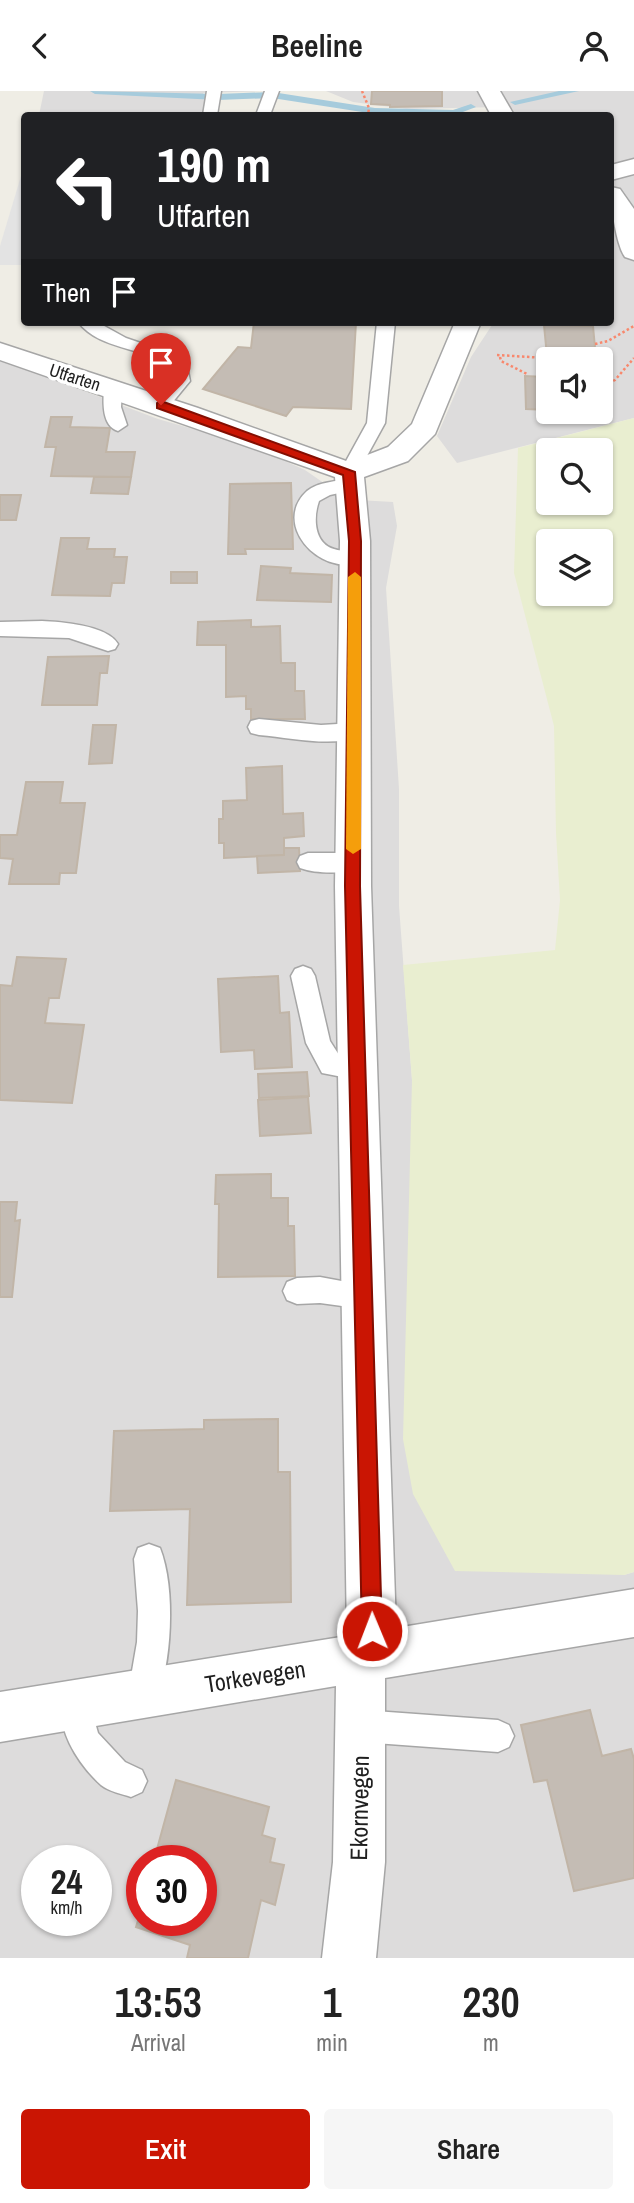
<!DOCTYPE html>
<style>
body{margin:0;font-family:"Archivo Narrow",sans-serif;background:#f6f6f6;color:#222;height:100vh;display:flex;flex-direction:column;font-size:26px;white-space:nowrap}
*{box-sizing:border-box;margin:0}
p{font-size:23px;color:#767676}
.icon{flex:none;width:38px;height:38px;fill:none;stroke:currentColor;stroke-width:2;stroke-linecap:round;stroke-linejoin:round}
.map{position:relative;height:1867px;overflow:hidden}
.panel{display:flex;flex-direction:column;background:#fff;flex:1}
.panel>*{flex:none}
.guide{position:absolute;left:21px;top:21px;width:593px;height:214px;border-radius:7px;box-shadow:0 2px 5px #0004;background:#202124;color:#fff;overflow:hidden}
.controls{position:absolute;left:536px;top:256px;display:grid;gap:14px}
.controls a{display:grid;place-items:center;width:77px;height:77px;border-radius:7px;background:#fff;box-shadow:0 2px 5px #0004;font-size:35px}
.speed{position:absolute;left:21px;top:1754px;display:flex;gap:14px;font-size:35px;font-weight:700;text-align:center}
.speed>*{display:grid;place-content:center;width:91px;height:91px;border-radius:50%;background:#fff;box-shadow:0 2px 5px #0004;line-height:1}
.speed small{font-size:18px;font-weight:400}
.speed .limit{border:10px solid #d22;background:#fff;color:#111}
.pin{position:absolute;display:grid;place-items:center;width:60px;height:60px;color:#fff;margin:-72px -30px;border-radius:50% 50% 50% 0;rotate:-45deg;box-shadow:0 0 7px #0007}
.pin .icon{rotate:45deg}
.me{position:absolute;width:77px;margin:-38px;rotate:359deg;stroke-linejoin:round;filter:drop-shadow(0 0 5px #0008)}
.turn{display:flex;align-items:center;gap:24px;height:147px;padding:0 21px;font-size:32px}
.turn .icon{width:91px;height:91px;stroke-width:2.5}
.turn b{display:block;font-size:49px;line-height:60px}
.then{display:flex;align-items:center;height:66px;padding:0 21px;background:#0003;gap:14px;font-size:26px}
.eta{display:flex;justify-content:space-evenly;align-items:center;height:119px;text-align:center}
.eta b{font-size:42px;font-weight:600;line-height:49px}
.cta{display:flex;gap:14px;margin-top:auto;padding:14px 21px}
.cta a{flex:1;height:80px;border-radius:7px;background:#ca1503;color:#fff;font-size:28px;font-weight:600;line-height:80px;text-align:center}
.cta a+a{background:#f6f6f6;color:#222}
header{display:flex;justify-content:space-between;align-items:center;height:91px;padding:0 21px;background:#fff;font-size:32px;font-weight:600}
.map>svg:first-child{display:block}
.residential{fill:#dddcdc;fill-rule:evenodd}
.farmland{fill:#e9eed0;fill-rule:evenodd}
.parking{fill:#e3e3e3}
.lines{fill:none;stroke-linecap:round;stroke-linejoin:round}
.stream{fill:#a6cbdc;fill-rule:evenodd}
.building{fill:#c4bcb4;stroke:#c1b5a7;stroke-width:2}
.lane-casing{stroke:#a6a6a6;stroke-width:3}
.street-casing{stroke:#a6a6a6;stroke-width:3}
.path{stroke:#f8886d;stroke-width:2.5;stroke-dasharray:2.5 2.5;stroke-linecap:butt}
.lane{fill:#fff;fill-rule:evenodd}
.street{fill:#fff;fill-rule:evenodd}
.route{fill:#ca1503;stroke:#830e02;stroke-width:2}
.slow{fill:#f59e0b}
.labels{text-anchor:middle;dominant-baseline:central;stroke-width:7;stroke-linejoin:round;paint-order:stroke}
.far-street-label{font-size:18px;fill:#1f1f1f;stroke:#fff}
.near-street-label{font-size:24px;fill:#1f1f1f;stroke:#fff}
</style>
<header><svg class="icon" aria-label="back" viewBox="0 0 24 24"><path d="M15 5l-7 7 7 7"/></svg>Beeline<svg class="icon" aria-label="person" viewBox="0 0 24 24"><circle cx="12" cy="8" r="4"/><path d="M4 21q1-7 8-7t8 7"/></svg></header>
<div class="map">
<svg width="634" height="1867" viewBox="0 0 634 1867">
<rect width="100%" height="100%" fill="#efede5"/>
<g class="residential">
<polygon points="44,0 260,0 203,2 209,24 39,24"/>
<path d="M326,0H634V327L457,372L437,345L471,266L494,231H611V24H514L513,18L499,16L406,18L353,11ZM548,268H600V320H548Z"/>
<path d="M0,268L158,328L249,354L305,379L341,404L357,409L393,411L397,435L386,497L399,698V815L412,989L624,1484L634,1481V1867H0ZM37,1769H96V1829H37ZM142,1769H201V1829H142Z"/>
</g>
<path class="farmland" d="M634,327V1481L624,1484L455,1480L413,1403L403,1348L412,989L403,874L555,859L560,809L556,742L554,635L514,482L518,357ZM548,359H600V411H548ZM548,450H600V502H548Z"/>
<polygon class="parking" points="24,75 24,174 0,174 0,155"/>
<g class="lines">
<g class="stream">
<polygon points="90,0 218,3 272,1 375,17 453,19 471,13 476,16 455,24 375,23 272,7 218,9 95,3"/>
<polygon points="559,0 579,0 515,14 510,11"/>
</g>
</g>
<g class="building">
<polygon points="372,0 442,0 442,15 390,16 390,14 371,13"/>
<polygon points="254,231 356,231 351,318 293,316 286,325 203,298 238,256 251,257"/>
<polygon points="544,234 593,235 596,268 547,265"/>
<polygon points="545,280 548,280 548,319 526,318 525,285 546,286"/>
<polygon points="51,326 72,326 70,336 110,337 106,361 135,361 131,386 51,385 56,356 45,356"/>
<polygon points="94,386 131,386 128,403 91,402"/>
<polygon points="291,392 293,458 245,458 246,463 228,463 230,393"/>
<polygon points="0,404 21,404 16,429 0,429"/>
<polygon points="61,447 89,447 87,458 115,458 114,466 127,466 124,492 112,492 110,505 52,504"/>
<polygon points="261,475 291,477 290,482 332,484 331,511 257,509"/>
<rect x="171" y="481" width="26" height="11"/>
<polygon points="251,529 251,536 280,535 281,572 295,572 295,600 304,600 305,628 251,628 251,618 246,618 246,605 226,606 226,554 197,554 198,531"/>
<polygon points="109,565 107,582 100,582 97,614 42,614 48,566"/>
<polygon points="93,634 116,634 112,672 89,673"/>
<polygon points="282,675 283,723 303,722 304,745 284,747 284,764 224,767 224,752 219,752 219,728 223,728 223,710 247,709 246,677"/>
<polygon points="26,691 63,691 60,712 85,712 76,782 60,782 59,793 9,793 13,768 0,767 0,744 17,744"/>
<polygon points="284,757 299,757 300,780 258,782 257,765 284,764"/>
<polygon points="17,866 66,868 59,907 49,907 45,932 84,934 72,1012 0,1009 0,894 12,895"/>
<polygon points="278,885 280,922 289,921 292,976 255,978 254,959 221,961 218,888"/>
<polygon points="307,981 309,1005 259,1007 258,983"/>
<polygon points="308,1006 311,1042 260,1045 258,1009"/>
<polygon points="271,1083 271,1107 288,1107 288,1135 294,1135 295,1185 218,1186 219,1113 215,1113 216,1084"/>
<polygon points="0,1111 17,1111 15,1130 20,1129 12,1206 0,1206"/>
<polygon points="278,1328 278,1381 290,1381 291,1511 187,1514 190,1418 110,1420 114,1340 204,1338 204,1329"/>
<polygon points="590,1619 602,1665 631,1658 634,1668 634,1787 574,1800 547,1689 534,1691 521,1634"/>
<polygon points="176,1689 269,1716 262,1744 275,1748 270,1771 284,1774 275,1814 261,1809 248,1867 187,1867 190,1854 136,1836 142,1816 142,1829 201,1829 201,1769 154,1769"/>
</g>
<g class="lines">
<defs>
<g id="lane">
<polygon points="207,0 221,0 217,24 203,24"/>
<polygon points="265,0 279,0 270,24 256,24"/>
<path d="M78,231H97L126,247L173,263L188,280L190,290L167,318H155L152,314L172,289L168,276C141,254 101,260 78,231Z"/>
<polygon points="377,231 395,231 385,332 356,385 342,385 340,381 367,332"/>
<path d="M113,292L122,298L121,316L127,334L118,340C102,335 103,312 104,298Z"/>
<path d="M350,388L357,390L359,394L357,398L330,404L319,410C313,427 314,452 334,458C343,461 353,460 362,462L365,467L362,472C317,485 272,432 307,400C318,391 337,390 350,388Z"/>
<path d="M42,530C62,531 107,534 118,553L115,558L108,560L69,547L0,545V531Z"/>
<path d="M259,628L321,634L354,632L362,634L365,640L362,646C329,656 292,647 259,644L251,642L248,636L251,630Z"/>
<path d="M308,762H353L361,765L364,771L361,777C344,783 317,783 300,777L297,771L300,765Z"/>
<polygon points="303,875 311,878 315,885 330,950 339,964 367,970 370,978 367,986 358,989 322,982 306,952 291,885 295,878"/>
<polygon points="320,1186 374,1196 378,1205 374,1214 364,1218 320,1212 297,1213 287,1209 283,1200 287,1191 297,1187"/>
<path d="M149,1453L160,1457C176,1498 172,1574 155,1614L144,1619L133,1614L128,1603L137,1551L138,1520L134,1468L138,1457Z"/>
<path d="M76,1598L87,1603L98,1642L125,1671L142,1679L147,1690L142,1701L131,1706C122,1703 108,1700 101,1694C78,1673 52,1634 65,1603Z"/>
<polygon points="361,1619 498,1629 509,1634 514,1645 509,1656 498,1661 361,1651 350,1646 345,1635 350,1624"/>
</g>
<g id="street">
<polygon points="478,0 500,0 514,24 491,24"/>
<polygon points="634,68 634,83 611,89 611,74"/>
<path d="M611,96L620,98L634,118V169L625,166C616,154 610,111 611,96Z"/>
<polygon points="455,231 481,231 435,343 408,370 364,386 370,450 371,795 396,1537 634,1498 634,1546 385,1587 385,1771 376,1867 322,1867 333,1771 336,1595 0,1651 0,1601 347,1545 335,795 340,450 335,386 0,269 0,252 198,317 349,371 388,356 412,333"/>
</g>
</defs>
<use href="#lane" class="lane-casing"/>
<use href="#street" class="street-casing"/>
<g class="path">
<polyline points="362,0 369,17 368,24"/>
<polyline points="298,23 313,24"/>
<polyline points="595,253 608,250 634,235"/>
<polyline points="497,264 562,268"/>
<polyline points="500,266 501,270 527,283"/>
<polyline points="600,297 615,289 634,267"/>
</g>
<use href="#lane" class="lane"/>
<use href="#street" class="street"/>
</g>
<polygon class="route" points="161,310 355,381 361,450 360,795 382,1540 379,1547 372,1550 365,1547 362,1540 345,795 349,450 343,384 157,317 157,312"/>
<polygon class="slow" points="355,481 361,486 361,758 353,763 346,758 348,486"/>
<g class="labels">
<g class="far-street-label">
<text transform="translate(75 286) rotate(18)">Utfarten</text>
</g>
<g class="near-street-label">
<text transform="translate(255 1585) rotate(-9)">Torkevegen</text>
<text transform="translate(359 1717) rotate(-89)">Ekornvegen</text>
</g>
</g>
</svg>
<div class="controls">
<a><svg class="icon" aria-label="sound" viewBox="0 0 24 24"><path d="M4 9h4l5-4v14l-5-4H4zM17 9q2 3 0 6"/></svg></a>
<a><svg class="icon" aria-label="search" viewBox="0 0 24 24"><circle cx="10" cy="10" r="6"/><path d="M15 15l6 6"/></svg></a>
<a><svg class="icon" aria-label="layers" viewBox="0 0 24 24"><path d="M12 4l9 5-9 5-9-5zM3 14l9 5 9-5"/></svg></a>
</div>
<div class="speed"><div>24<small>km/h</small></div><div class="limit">30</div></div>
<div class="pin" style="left:161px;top:314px;background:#d93025"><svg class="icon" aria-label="arrive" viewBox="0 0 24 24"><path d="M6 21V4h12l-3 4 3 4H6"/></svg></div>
<svg class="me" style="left:372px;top:1540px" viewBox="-20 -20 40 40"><circle r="17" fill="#ca1503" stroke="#fff" stroke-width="3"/><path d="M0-11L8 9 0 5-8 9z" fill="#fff"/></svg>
<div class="guide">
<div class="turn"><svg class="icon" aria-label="left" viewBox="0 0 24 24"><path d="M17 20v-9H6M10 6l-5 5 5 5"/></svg><div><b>190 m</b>Utfarten</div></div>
<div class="then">Then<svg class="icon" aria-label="arrive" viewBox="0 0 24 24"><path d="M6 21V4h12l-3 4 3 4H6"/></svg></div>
</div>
</div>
<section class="panel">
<div class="eta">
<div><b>13:53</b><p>Arrival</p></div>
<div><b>1</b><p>min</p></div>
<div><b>230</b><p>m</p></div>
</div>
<div class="cta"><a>Exit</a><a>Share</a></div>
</section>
